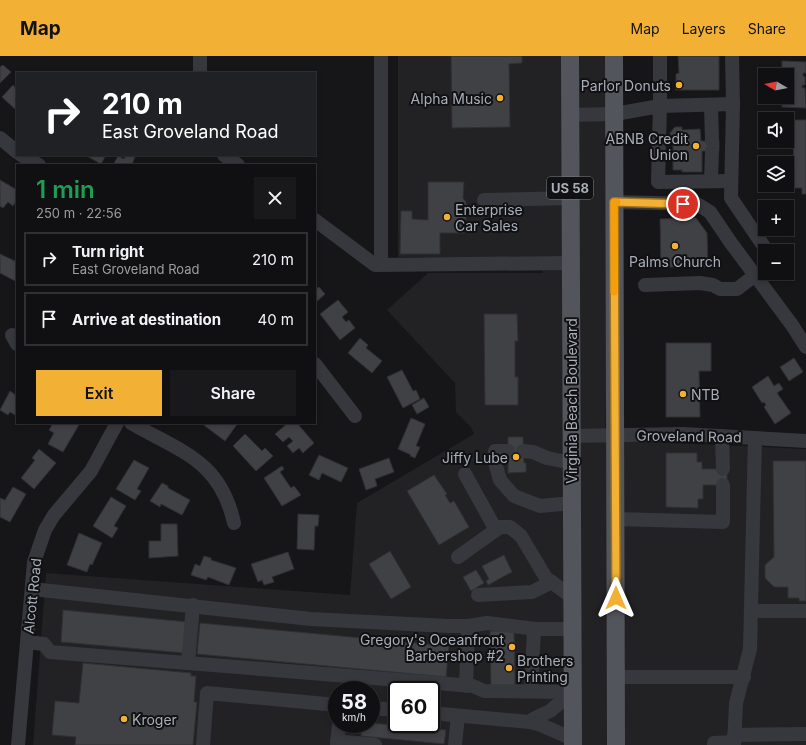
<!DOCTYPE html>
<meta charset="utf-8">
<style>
body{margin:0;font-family:Inter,sans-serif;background:#19191b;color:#f1f3f6;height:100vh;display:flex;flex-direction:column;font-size:15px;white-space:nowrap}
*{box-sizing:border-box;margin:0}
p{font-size:13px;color:#9c9d9f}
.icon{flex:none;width:22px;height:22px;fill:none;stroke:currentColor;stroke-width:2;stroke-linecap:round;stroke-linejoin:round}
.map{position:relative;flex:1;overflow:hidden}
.sheet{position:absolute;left:16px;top:108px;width:300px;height:260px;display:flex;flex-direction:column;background:#101012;border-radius:0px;box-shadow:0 2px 6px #0003,0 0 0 1px #303032}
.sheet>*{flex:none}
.guide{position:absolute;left:16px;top:16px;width:300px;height:84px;border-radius:0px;box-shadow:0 2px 6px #0003,0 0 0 1px #303032;background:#202124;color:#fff;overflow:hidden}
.needle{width:26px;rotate:280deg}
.controls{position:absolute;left:758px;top:12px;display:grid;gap:8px}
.controls a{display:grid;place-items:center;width:36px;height:36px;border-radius:0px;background:#101012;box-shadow:0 2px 6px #0003,0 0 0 1px #303032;font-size:20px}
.speed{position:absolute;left:328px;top:625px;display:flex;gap:8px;font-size:20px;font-weight:700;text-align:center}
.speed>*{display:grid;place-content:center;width:52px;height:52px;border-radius:50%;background:#101012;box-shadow:0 2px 6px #0003,0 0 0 1px #303032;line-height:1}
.speed small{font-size:10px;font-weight:400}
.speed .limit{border:2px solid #111;border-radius:6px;background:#fff;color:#111}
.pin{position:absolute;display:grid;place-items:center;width:34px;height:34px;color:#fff;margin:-17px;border:2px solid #fff;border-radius:50%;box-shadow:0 1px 4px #0007}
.me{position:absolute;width:44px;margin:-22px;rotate:0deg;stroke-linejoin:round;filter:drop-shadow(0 0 3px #0008)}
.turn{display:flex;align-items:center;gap:14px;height:84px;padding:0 20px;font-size:18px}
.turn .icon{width:52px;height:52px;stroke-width:2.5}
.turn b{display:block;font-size:28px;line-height:34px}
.round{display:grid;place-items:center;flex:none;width:42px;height:42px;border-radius:0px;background:#19191b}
.overview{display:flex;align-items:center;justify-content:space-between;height:68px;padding:0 20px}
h1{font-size:24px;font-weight:600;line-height:30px;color:#1e9e55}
.action{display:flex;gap:8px;margin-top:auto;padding:8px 20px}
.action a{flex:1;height:46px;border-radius:0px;background:#f2b134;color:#111;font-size:16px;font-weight:600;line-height:46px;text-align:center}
.action a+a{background:#19191b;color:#f1f3f6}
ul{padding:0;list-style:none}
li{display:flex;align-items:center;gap:12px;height:54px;margin:0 8px 6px;padding:0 12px;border:2px solid #303032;border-radius:0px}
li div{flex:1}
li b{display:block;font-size:15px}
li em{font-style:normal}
header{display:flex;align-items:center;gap:24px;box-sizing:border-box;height:56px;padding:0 20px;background:#f2b134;color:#111}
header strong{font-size:19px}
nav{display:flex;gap:22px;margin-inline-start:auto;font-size:14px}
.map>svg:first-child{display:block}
.built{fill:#222225;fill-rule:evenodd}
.building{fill:#404145;stroke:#303034}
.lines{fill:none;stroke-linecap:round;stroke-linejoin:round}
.minor{stroke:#37383d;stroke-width:14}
.major{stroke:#53555c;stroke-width:18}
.route-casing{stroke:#9d7322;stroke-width:10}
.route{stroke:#f2b134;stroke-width:7}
.slow{stroke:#f59e0b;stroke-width:7}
.poi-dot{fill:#f2b134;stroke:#111113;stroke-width:1.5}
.labels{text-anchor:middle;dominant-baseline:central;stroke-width:4;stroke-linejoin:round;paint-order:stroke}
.shield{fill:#111113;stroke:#7b7e86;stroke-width:1}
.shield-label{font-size:13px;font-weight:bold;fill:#a8adb8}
.poi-label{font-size:14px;fill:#a8adb8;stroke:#111113;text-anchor:end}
.street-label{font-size:14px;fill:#a8adb8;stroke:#111113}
</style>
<header>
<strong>Map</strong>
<nav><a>Map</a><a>Layers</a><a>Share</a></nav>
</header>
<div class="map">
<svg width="806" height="689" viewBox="0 0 806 689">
<rect width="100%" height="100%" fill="#161618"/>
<path class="built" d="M398,0H614L605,384L806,393V689H33L46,517L350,539L357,447L474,378L471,371L456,356L455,327L387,254L428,217H543V202L398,201ZM337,634H371V668H337ZM397,634H431V668H397Z"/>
<g class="building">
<polygon points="451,0 522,0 522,7 509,8 510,71 452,72"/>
<polygon points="678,0 719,0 719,34 676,34 676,18 679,17"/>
<polygon points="782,5 806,6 806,17 803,17 803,20 805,21 805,29 802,29 802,32 805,32 806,52 782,51 782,41 787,41 787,19 782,19"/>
<polygon points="3,9 11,16 0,27 0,11"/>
<polygon points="13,29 17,34 17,55 2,41"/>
<polygon points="793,64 806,64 806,138 802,138 802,132 794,132"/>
<polygon points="675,71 682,71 682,74 700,73 701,85 719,85 719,95 702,95 702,116 682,116 682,114 673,114 673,84 670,84 670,77"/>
<polygon points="85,99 106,99 101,108"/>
<polygon points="126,99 135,101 132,108 133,109 113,109 118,100 124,103"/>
<polygon points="0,124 17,134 17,143 13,150 8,146 3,152 0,150"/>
<polygon points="428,126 464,126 463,142 466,146 466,152 464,153 464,157 466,158 466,164 464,164 464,177 440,177 440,198 400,198 401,155 412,155 412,163 428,164"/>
<polygon points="696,162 707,177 708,211 661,211 660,163"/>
<polygon points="0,198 17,206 17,226 0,217"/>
<polygon points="319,231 325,238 315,247 315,232 316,233"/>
<polygon points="338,244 348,256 342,261 346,266 349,264 355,272 340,284 320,258"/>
<polygon points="484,258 517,258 518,285 515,285 515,321 518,321 518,349 485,349"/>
<polygon points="360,282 368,289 366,292 382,305 372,317 348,297"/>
<polygon points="666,287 711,287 711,315 699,315 700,361 666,361"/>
<polygon points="794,302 803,316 789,325 780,311"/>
<polygon points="402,314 413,335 416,334 420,343 403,352 387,321"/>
<polygon points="768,320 774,330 779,327 783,333 777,337 791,357 775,368 764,351 766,349 764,346 762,347 752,331"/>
<polygon points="10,335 17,340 17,360 10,356 8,359 0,354"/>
<polygon points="424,342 429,351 417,358 412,349"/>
<polygon points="411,362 425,368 416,390 420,391 415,402 410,400 411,399 398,393"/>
<polygon points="53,367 80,367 63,396 48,388 54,377 49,374"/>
<polygon points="201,367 238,367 225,385"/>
<polygon points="288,367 297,367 314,387 303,397 299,392 293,397 287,390 293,385 289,381 283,386 275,378"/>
<polygon points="245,378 262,395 265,392 273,400 256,415 233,390"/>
<polygon points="508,381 523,381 524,407 526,407 526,416 508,417"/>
<polygon points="39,393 56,407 34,433 21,422 35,404 32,402"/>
<polygon points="666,397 697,397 697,406 702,406 702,413 727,413 727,429 703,429 703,443 698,443 698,452 666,451"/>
<polygon points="319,399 348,412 341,426 322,417 319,424 309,419"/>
<polygon points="389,402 394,416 375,423 377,430 366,434 359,413"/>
<polygon points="134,404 149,412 137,433 141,435 135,444 116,433"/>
<polygon points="773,405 806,405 806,545 799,545 799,542 788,542 788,531 774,531 765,522 765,509 774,501"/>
<polygon points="282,410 284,413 280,416 291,432 294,430 301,439 282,450 264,422"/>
<polygon points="434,419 447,438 445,439 450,447 454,445 469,471 439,489 407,435"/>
<polygon points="162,427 168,430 168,432 190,444 182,459 161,448 160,451 150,445"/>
<polygon points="13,431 26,438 10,466 0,461 0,442 5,444"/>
<polygon points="111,441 126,450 114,470 118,472 112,482 93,470"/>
<polygon points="298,458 319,459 318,470 315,470 314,494 297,493"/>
<polygon points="161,468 177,468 178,500 149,502 149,485 161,485"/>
<polygon points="79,477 102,487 92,509 90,508 87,516 67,509"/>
<polygon points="390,495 411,531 391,543 369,508"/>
<polygon points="288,496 294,513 272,521 274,526 264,529 262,524 258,526 251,508"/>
<polygon points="504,499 512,516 488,529 486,525 489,523 482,510"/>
<polygon points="204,500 211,502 211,504 236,512 229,529 208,521 206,524 191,519 195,508 200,510"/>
<polygon points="476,514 484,527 471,535 463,521"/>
<polygon points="63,554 188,566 185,597 61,586"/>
<polygon points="200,567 449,590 446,621 197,598"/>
<polygon points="490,575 514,575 515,630 491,630"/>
<polygon points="83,607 191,617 191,620 196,620 194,646 197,646 193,689 75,689 76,681 52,679 55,645 79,647"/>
<polygon points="371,667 446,674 444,688 361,680 362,668"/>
</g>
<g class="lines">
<g class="minor">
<polyline points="200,0 200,17"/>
<polyline points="381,0 381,208"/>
<polyline points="660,0 660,50 733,48 731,142 767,195"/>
<polyline points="732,0 733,48"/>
<polyline points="711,49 712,85"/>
<polyline points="570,59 615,58 660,50 658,126 731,125"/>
<polyline points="0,82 17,96"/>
<polyline points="21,99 39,109"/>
<polyline points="224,99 238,109"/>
<polyline points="711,125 712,95"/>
<polyline points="484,144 570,142"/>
<polyline points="614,146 697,148 710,156 731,187 792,269 806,291"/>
<polyline points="315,164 375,209 570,207"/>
<polyline points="645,229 700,227 713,229 720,233 737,233 754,220"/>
<polyline points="12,279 17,288"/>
<polyline points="315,308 355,360"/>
<path d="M131,367C181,396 220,404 234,467"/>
<polyline points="571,380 683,378 806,385"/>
<polyline points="722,380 723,413"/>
<polyline points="508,395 495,395 496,410 500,424 514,440 540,450 572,447"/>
<polyline points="523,395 533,396 547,402 572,407"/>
<polyline points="465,418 496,474"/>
<polyline points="616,463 723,466 723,429"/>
<polyline points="458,501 500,471 510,471 521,480 546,522 572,541"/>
<polyline points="32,533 311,563 448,570 468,570 487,567 536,573 573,573"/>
<polyline points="478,539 532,536 552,526"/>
<polyline points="751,555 806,555"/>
<polyline points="27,586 44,588 50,596 473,630 484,635 573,636"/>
<polyline points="188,607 193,549"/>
<polyline points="616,621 744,621"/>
<polyline points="466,630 468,570"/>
<polyline points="531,635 534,573"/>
<polyline points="573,636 550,655 533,663 530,666 541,669 573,683"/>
<polyline points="371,652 397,654"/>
<polyline points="431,657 530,666"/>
<polyline points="734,679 806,678"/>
<polyline points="337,685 375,689"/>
<polyline points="18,689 34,506 45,474 54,459 91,415 117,367"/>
<polyline points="203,689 207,637 337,649"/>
<polyline points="337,689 339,668"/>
<polyline points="455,689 458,660"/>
<polyline points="714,689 714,687 734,686"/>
<polyline points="734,689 736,647 750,593 755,382"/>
</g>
<g class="major">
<polyline points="570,0 573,689"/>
<polyline points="614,0 616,689"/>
</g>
</g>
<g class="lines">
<defs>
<polyline id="route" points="616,542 614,146 683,148"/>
</defs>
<use href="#route" class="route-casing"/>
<use href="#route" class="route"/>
<polyline class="slow" points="614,236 614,146 617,146"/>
</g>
<g class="poi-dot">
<circle cx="679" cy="29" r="4"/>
<circle cx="500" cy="42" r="4"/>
<circle cx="696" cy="90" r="4"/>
<circle cx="447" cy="161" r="4"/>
<circle cx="675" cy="190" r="4"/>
<circle cx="683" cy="338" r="4"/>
<circle cx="516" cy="401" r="4"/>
<circle cx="512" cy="591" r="4"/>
<circle cx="509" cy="612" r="4"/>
<circle cx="124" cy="663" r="4"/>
</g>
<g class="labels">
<rect class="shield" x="547" y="121" width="46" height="22" rx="3"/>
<g class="shield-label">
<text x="570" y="132">US 58</text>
</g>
<g class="poi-label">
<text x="671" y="29">Parlor Donuts</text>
<text x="492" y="42">Alpha Music</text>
<text x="688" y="82">ABNB Credit<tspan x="688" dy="16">Union</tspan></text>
<text x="455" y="153" text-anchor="start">Enterprise<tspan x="455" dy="16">Car Sales</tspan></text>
<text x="675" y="205" text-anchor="middle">Palms Church</text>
<text x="691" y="338" text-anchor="start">NTB</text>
<text x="508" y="401">Jiffy Lube</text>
<text x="504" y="583">Gregory's Oceanfront<tspan x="504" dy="16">Barbershop #2</tspan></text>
<text x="517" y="604" text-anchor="start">Brothers<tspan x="517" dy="16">Printing</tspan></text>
<text x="132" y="663" text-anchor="start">Kroger</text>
</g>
<g class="street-label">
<text transform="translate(571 345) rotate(-90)">Virginia Beach Boulevard</text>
<text transform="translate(689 380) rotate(1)">Groveland Road</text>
<text transform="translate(32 540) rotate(-84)">Alcott Road</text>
</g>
</g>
</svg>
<div class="controls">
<a><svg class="needle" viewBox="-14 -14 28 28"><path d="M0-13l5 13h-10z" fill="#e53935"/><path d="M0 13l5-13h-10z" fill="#9c9d9f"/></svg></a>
<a><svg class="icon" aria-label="sound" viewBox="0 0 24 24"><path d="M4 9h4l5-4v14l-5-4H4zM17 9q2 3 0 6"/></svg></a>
<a><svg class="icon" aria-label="layers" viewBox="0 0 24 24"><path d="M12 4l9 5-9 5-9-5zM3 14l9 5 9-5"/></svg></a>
<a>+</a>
<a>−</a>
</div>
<div class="speed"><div>58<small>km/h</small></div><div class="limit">60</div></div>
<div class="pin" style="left:683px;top:148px;background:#d93025"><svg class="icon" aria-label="arrive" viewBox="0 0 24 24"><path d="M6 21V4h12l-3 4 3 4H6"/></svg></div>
<svg class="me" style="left:616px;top:542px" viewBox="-20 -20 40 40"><path d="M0-17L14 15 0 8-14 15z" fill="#f2b134" stroke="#fff" stroke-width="4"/></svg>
<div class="guide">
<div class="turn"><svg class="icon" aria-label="right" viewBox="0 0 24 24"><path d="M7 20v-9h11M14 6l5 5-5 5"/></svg><div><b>210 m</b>East Groveland Road</div></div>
</div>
<section class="sheet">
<div class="overview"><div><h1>1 min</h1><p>250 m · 22:56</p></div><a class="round"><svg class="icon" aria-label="close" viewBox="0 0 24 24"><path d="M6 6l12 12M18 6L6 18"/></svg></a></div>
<ul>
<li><svg class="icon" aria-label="right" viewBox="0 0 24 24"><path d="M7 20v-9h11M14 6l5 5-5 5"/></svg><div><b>Turn right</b><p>East Groveland Road</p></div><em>210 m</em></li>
<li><svg class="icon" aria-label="arrive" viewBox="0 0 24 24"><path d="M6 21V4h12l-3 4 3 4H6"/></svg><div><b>Arrive at destination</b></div><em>40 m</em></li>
</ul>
<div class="action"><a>Exit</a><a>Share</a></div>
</section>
</div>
